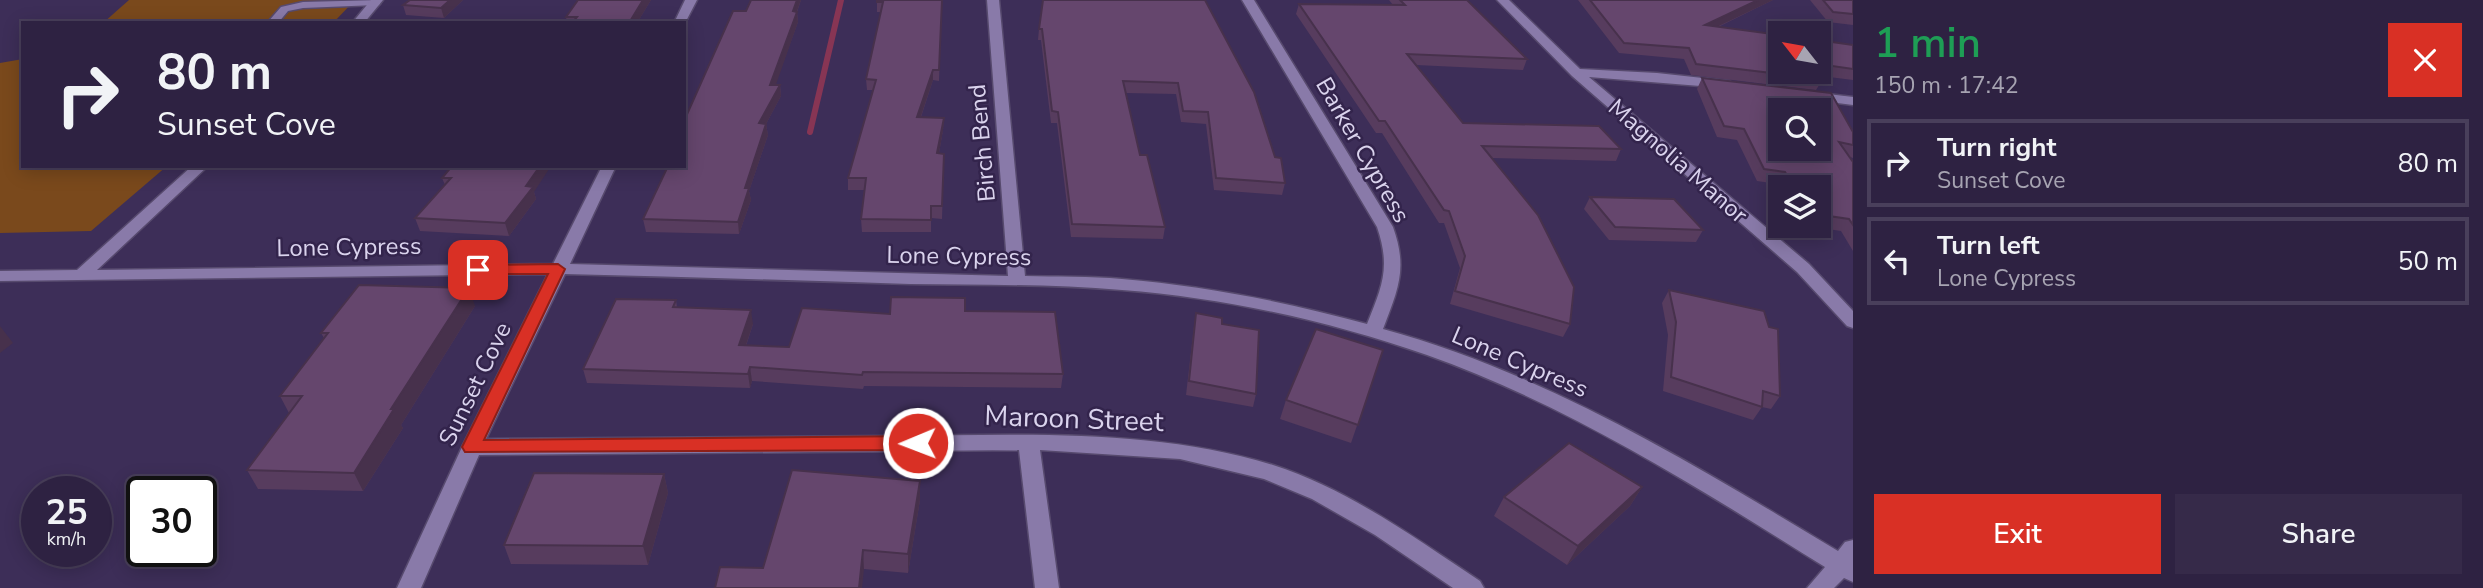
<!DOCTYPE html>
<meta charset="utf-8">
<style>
body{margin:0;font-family:"Nunito Sans",sans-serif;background:#362a49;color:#f1f3f6;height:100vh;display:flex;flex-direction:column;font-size:26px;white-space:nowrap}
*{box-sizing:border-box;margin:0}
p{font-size:23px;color:#a7a4b2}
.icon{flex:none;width:38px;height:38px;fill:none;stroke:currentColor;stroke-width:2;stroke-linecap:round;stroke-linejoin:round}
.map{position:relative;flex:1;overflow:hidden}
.details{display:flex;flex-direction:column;background:#2e2242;width:630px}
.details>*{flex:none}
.hud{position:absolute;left:21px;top:21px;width:665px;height:147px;border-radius:0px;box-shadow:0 4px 18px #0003,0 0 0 2px #493f5b;background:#2e2242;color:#f1f3f6;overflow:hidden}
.needle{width:46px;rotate:301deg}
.fabs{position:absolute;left:1768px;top:21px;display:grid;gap:14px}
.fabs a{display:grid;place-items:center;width:63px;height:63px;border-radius:0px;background:#2e2242;box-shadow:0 4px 18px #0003,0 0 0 2px #493f5b;font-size:35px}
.speed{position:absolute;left:21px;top:476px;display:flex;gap:14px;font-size:35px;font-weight:700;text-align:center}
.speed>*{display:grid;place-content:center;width:91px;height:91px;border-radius:50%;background:#2e2242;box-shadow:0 4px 18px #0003,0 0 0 2px #493f5b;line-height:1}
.speed small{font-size:18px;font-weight:400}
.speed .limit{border:4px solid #111;border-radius:10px;background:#fff;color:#111}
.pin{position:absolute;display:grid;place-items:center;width:60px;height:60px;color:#fff;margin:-30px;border-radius:14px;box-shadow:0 4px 10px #0006}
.me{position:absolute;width:77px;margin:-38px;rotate:269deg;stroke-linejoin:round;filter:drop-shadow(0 0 5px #0008)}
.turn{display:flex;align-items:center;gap:24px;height:147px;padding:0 21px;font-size:32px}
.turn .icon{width:91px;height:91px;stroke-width:2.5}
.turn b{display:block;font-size:49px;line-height:60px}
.round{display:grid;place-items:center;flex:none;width:74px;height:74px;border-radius:0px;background:#362a49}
.headline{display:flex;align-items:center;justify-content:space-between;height:119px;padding:0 21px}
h1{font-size:42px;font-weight:600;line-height:52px;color:#1e9e55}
.action{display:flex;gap:14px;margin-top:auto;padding:14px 21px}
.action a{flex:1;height:80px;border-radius:0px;background:#d93025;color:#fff;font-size:28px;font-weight:600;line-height:80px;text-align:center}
.action a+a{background:#362a49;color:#f1f3f6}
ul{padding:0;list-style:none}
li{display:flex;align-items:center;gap:21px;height:88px;margin:0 14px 10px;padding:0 7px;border:4px solid #493f5b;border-radius:0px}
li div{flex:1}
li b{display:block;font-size:26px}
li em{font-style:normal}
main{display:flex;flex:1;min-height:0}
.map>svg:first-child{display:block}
.green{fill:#7a491c}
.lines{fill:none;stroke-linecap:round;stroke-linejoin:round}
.stream{stroke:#873554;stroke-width:6}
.lane-casing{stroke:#574a6e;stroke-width:3}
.street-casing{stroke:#574a6e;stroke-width:3}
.lane{fill:#897aa9;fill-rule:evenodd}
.street{fill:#897aa9;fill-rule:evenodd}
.wall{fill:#573c5e}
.shaded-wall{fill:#47314c}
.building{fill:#65466d;stroke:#47314c;stroke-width:2;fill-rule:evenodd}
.route{fill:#d93025;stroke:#8d1f18;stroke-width:2}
.labels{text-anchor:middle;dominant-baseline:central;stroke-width:5;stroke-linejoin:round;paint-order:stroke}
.street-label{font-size:24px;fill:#dad3ed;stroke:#33244c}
.near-street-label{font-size:28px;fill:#dad3ed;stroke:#33244c}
</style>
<main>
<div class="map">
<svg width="1853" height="588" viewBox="0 0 1853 588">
<rect width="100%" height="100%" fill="#3d2e58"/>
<g class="green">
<polygon points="129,0 355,0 333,23 103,23"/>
<polygon points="23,59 23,166 167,166 91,231 0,233 0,63"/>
</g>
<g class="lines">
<polyline class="stream" points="810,132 841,0"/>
<defs>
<polygon id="lane" points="380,0 380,4 376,5 303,8 288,11 278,23 267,23 281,7 303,2"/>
<g id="street">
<polygon points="371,0 383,0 364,23 352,23"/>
<polygon points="685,0 697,0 684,25 684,23 674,23"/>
<path d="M987,0H999L1025,276C1057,277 1090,276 1122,279C1205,286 1287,302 1367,324C1382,286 1391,268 1377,227L1242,0H1254L1393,227C1408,269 1398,289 1383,329C1548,374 1693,464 1838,551L1845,542L1853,540V582L1844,578L1834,588H1807L1825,567C1697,487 1570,406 1427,355C1329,321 1226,298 1122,290C1052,284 981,285 910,284C795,280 680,277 565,274L486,439C622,438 758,437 894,436C1018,435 1153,428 1273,465C1348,489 1415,538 1480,581L1484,588H1453L1375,535L1312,499L1264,479L1180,459L1040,450L1059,588H1035L1019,450L479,455L421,588H397L462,447L548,274L0,281V271L77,270L192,166H208L97,270L553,264L602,166H616L570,264L1008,276Z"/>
<polygon points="1497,0 1509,0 1580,69 1657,73 1730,81 1730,87 1725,88 1589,77 1809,264 1853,311 1853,328 1847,326 1797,272 1572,76"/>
<polygon points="1811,92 1853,97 1853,105 1806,99 1804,96"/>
</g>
</defs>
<use href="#lane" class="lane-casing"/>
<use href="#street" class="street-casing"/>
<use href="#lane" class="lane"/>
<use href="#street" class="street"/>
</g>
<g class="wall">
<polygon points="463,0 444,18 406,15 403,5"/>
<polygon points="578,0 651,0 637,23 567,23 566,17"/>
<polygon points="751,0 801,0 797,12 798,22 775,85 780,85 781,96 766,124 768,135 749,191 751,200 739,234 646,232 643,219"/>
<polygon points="877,0 942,0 939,81 933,80 921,117 944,118 943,130 939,153 944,154 942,219 931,218 931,232 862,232 861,219 864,190 848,190 848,178 873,90 867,90 866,79 881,12 877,12"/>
<polygon points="1205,0 1285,183 1282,195 1214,190 1206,124 1181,122 1176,94 1126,93 1140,155 1165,227 1163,239 1071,237 1057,123 1051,123 1041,40 1038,40 1039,29"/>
<polygon points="1389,0 1467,0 1527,59 1523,70 1416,65 1463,123 1621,149 1616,161 1492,158 1570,324 1563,337 1450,304 1460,268 1444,223 1439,223 1382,133 1376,133 1296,14 1299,4 1393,5"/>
<polygon points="1578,0 1773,0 1718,27 1818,72 1818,40 1853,45 1853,80 1821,76 1823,79 1816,90 1691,75 1684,59 1619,53"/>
<polygon points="1810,0 1853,0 1853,25 1828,22"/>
<polygon points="1702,78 1853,132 1853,158 1850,157 1853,162 1853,251 1841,231 1814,227 1813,226 1818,226 1818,187 1780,187 1778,184 1757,181 1737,140 1717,137 1697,89"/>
<polygon points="452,166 534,192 536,199 509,236 420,231 415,218 445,185 442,178"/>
<polygon points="1590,197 1703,230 1696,242 1609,240 1584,209"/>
<polygon points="1669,290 1780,396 1771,409 1762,407 1753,420 1663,391 1668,335 1662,303"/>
<polygon points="676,300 677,307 753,324 746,346 789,347 890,314 965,311 1063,374 1061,388 864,386 863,389 752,381 750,388 587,383 583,369"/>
<polygon points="475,306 401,425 403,428 363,491 258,489 247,470 289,413 280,396 324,338 321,333"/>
<polygon points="1196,313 1222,324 1256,394 1253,407 1186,395 1194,326"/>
<polygon points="1383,350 1351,443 1280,419 1286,400"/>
<polygon points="664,474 668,493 648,565 511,564 504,545"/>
<polygon points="920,481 920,500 908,573 864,569 763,568"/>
<polygon points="1642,487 1630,506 1567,565 1494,516 1504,497"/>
</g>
<g class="shaded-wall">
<polygon points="450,0 463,0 444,18 441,8"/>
<polygon points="643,0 651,0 637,23 629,23"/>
<polygon points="797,0 801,0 796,14 797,12 798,22 772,96 770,85"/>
<polygon points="1758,0 1773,0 1700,35 1705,25"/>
<polygon points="933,70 933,80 917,128 917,117"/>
<polygon points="780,85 781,96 766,124 768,135 749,191 751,200 739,234 738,222 759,123"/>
<polygon points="944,118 943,130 937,165 937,153"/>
<polygon points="540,166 551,166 534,192 536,199 509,236 505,223 526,186"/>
<polygon points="469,288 475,306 401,425 403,428 363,491 354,473 391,409"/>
<polygon points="751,310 753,324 741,360 739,345"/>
<polygon points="0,326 13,343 0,353"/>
<polygon points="750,367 752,381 750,388 748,374"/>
<polygon points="664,474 668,493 648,565 643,546"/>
<polygon points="920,481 920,500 908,573 908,554"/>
<polygon points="1642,487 1630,506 1567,565 1578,546"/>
<polygon points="863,550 864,569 862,588 859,588"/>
</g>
<g class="building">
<polygon points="410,0 450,0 441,8 403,5"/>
<polygon points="578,0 643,0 629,23 572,23 577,17 566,17"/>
<polygon points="751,0 797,0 793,11 797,12 770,85 780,85 759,123 766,124 745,188 749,188 738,222 643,219 668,166 684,166 684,121 733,11 746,11"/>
<polygon points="877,0 942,0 939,70 933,70 917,117 944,118 937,153 944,154 942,206 931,206 931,220 861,219 866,178 848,178 876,80 866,79 883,2 877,2"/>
<polygon points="1043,0 1205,0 1254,92 1275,157 1281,158 1285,183 1216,178 1208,112 1183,111 1178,83 1123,81 1140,155 1147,155 1165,227 1072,224 1058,112 1052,111 1042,29 1039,29"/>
<polygon points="1400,0 1467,0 1527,59 1407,54 1463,123 1599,126 1621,149 1482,146 1538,215 1574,287 1570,324 1455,291 1465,256 1449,211 1444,210 1385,121 1379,121 1299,4 1405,5"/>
<polygon points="1590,0 1758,0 1705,25 1780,35 1780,72 1818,71 1823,79 1696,64 1689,48 1624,43"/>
<polygon points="1823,0 1853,0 1853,14 1833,12"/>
<polygon points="1818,40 1853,45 1853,69 1818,64"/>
<path d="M1702,78L1831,93L1853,132V145L1839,142L1853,162V225L1849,219L1822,215L1818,209V187H1794L1785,172L1764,169L1744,129L1724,126ZM1780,110H1818V149H1780Z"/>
<polygon points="452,166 540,166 526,186 533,187 505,223 415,218 451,178 442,178"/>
<polygon points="1590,197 1674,199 1703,230 1615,227"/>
<polygon points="359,285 469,288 391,409 394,409 354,473 247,470 302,396 280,396 328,333 321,333"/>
<polygon points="1669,290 1764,311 1769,327 1778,329 1780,396 1763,391 1762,407 1671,377 1676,322"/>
<polygon points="891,297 965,298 965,311 1055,312 1063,374 863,372 862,375 750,367 748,374 583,369 616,299 676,300 673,307 751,310 739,345 789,347 802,308 890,314"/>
<polygon points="1196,313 1222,318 1222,324 1259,330 1256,394 1189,381"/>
<polygon points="1316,329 1383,350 1358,425 1286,400"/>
<polygon points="1569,443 1642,487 1578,546 1504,497"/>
<polygon points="792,470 920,481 908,554 863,550 859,588 715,588 720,567 763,568"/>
<polygon points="534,473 664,474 643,546 504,545"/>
</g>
<polygon class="route" points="558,264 565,269 484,440 918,436 925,438 927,443 925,448 918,450 465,452 462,447 548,274 478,274 470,270 478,265"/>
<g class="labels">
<g class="street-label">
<text transform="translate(982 143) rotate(-95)">Birch Bend</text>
<text transform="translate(1363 150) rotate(60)">Barker Cypress</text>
<text transform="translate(1678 161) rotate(41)">Magnolia Manor</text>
<text transform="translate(349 247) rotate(-1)">Lone Cypress</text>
<text transform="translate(959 256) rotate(1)">Lone Cypress</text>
<text transform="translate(1520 362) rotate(23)">Lone Cypress</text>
<text transform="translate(475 384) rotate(-64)">Sunset Cove</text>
</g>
<g class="near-street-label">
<text transform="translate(1074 419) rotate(2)">Maroon Street</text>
</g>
</g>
</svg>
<div class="fabs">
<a><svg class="needle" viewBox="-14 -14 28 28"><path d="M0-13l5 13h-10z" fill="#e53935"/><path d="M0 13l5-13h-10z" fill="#a7a4b2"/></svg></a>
<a><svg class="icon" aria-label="search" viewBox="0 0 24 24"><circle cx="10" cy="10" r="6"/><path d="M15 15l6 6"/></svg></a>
<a><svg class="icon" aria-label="layers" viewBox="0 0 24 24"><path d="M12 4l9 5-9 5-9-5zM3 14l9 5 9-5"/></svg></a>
</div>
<div class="speed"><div>25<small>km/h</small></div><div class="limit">30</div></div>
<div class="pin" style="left:478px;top:270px;background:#d93025"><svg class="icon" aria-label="arrive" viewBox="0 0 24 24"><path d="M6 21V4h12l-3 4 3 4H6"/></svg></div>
<svg class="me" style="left:918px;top:443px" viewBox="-20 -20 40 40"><circle r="17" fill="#d93025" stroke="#fff" stroke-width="3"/><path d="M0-11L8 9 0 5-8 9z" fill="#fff"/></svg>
<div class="hud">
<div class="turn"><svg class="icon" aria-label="right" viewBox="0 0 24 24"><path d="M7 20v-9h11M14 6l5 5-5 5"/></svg><div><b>80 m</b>Sunset Cove</div></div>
</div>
</div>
<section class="details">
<div class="headline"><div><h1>1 min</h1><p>150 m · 17:42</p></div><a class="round" style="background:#d93025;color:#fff"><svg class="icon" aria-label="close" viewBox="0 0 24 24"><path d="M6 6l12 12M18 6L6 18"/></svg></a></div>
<ul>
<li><svg class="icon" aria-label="right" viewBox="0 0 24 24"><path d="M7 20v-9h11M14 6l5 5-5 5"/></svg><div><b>Turn right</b><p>Sunset Cove</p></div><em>80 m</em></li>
<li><svg class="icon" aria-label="left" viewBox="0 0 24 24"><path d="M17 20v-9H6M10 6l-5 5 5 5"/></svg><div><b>Turn left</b><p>Lone Cypress</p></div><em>50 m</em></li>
</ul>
<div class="action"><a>Exit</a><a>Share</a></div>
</section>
</main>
